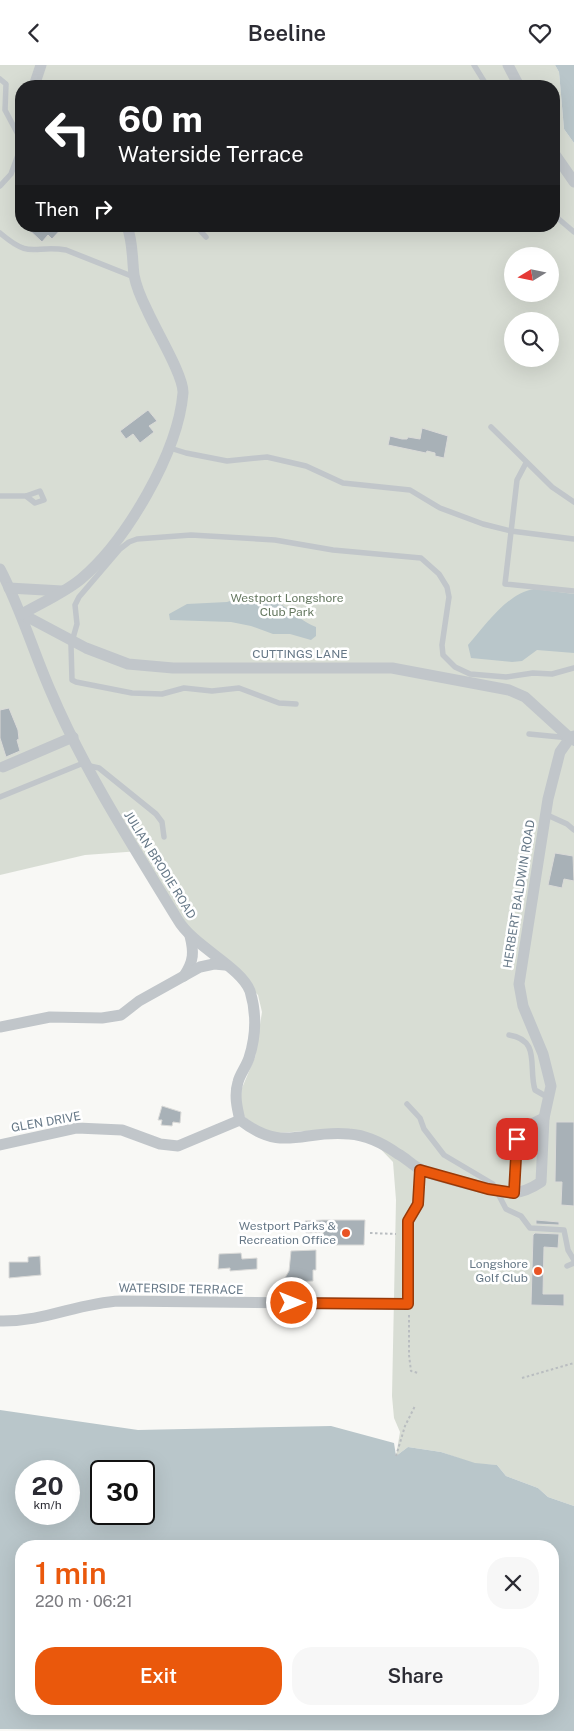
<!DOCTYPE html>
<meta charset="utf-8">
<style>
body{margin:0;font-family:"Public Sans",sans-serif;background:#f7f7f7;color:#2b2b33;height:100vh;display:flex;flex-direction:column;font-size:19px;white-space:nowrap}
*{box-sizing:border-box;margin:0}
p{font-size:16px;color:#7c7c81}
.icon{flex:none;width:28px;height:28px;fill:none;stroke:currentColor;stroke-width:2;stroke-linecap:round;stroke-linejoin:round}
.map{position:relative;flex:1;overflow:hidden}
.side{position:absolute;left:15px;top:1475px;width:544px;height:175px;display:flex;flex-direction:column;background:#fff;border-radius:20px;box-shadow:0 5px 20px #0002}
.side>*{flex:none}
.hud{position:absolute;left:15px;top:15px;width:545px;height:152px;border-radius:20px;box-shadow:0 5px 20px #0002;background:#202124;color:#fff;overflow:hidden}
.needle{width:32px;rotate:260deg}
.fabs{position:absolute;left:504px;top:182px;display:grid;gap:10px}
.fabs a{display:grid;place-items:center;width:55px;height:55px;border-radius:50%;background:#fff;box-shadow:0 5px 20px #0002;font-size:25px}
.speed{position:absolute;left:15px;top:1395px;display:flex;gap:10px;font-size:25px;font-weight:700;text-align:center}
.speed>*{display:grid;place-content:center;width:65px;height:65px;border-radius:50%;background:#fff;box-shadow:0 5px 20px #0002;line-height:1}
.speed small{font-size:12px;font-weight:400}
.speed .limit{border:2px solid #111;border-radius:8px;background:#fff;color:#111}
.pin{position:absolute;display:grid;place-items:center;width:42px;height:42px;color:#fff;margin:-21px;border-radius:10px;box-shadow:0 2px 8px #0006}
.me{position:absolute;width:55px;margin:-28px;rotate:90deg;stroke-linejoin:round;filter:drop-shadow(0 0 4px #0008)}
.turn{display:flex;align-items:center;gap:18px;height:105px;padding:0 20px;font-size:22px}
.turn .icon{width:65px;height:65px;stroke-width:2.5}
.turn b{display:block;font-size:35px;line-height:42px}
.then{display:flex;align-items:center;height:48px;padding:0 20px;background:#0003;gap:10px;font-size:19px}
.round{display:grid;place-items:center;flex:none;width:52px;height:52px;border-radius:20px;background:#f7f7f7}
.head{display:flex;align-items:center;justify-content:space-between;height:85px;padding:0 20px}
h1{font-size:30px;font-weight:600;line-height:38px;color:#ea580c}
.cta{display:flex;gap:10px;margin-top:auto;padding:10px 20px}
.cta a{flex:1;height:58px;border-radius:20px;background:#ea580c;color:#fff;font-size:20px;font-weight:600;line-height:58px;text-align:center}
.cta a+a{background:#f7f7f7;color:#2b2b33}
header{display:flex;justify-content:space-between;align-items:center;height:65px;padding:0 20px;background:#fff;font-size:22px;font-weight:600}
.map>svg:first-child{display:block}
.green{fill:#d8ddd4;fill-rule:evenodd}
.water{fill:#b9c6ca;fill-rule:evenodd}
.building{fill:#a8b1b7;stroke:#dadad8}
.lines{fill:none;stroke-linecap:round;stroke-linejoin:round}
.path{stroke:#b9bdc0;stroke-width:2;stroke-dasharray:2.5 2.5;stroke-linecap:butt}
.service{stroke:#c1c6ca;stroke-width:5.5}
.minor{stroke:#c1c6ca;stroke-width:11}
.route-casing{stroke:#983908;stroke-width:12}
.route{stroke:#ea580c;stroke-width:9}
.poi-dot{fill:#e95425;stroke:#fff;stroke-width:2}
.labels{text-anchor:middle;dominant-baseline:central;stroke-width:5;stroke-linejoin:round;paint-order:stroke}
.park-label{font-size:12px;fill:#667961;stroke:#fff}
.street-label{font-size:12px;fill:#667887;stroke:#fff}
.poi-label{font-size:12px;fill:#667887;stroke:#fff;text-anchor:end}
</style>
<header><svg class="icon" aria-label="back" viewBox="0 0 24 24"><path d="M15 5l-7 7 7 7"/></svg>Beeline<svg class="icon" aria-label="heart" viewBox="0 0 24 24"><path d="M12 20l-8-8c-3-5 5-10 8-4 3-6 11-1 8 4z"/></svg></header>
<div class="map">
<svg width="574" height="1666" viewBox="0 0 574 1666">
<rect width="100%" height="100%" fill="#f8f8f5"/>
<path class="green" d="M0,0H555L559,7L564,64L574,78V1441L548,1432L538,1423L506,1411L497,1400L475,1399L441,1387L408,1382L396,1391L400,1367L394,1353L392,1331L396,1135L393,1097L370,1073L336,1064L277,1068L259,1065L243,1050L240,1038L242,1023L255,992L262,947L258,930L188,861L140,786L85,790L0,810ZM21,21H554V161H21ZM512,191H550V229H512ZM512,256H550V294H512Z"/>
<g class="water">
<polygon points="555,0 574,0 574,78 564,64 559,7"/>
<path d="M534,524L574,529V588L537,585L522,596L512,597L471,593L468,580C486,560 506,529 534,524Z"/>
<path d="M251,529C280,530 290,551 316,562V571L311,575L290,569H273L251,561L231,557L170,555L169,549L187,539L227,537Z"/>
<path d="M0,1345L138,1365L331,1361L394,1378L396,1391L408,1382L441,1387L475,1398L497,1400L506,1411L538,1423L548,1432L574,1441V1666L0,1664ZM26,1406H69V1449H26ZM101,1406H144V1449H101ZM21,1481H552V1644H21Z"/>
</g>
<g class="building">
<polygon points="25,161 64,161 52,174 48,170 42,177"/>
<polygon points="148,345 157,356 149,361 154,367 140,378 133,369 126,374 120,366"/>
<polygon points="422,363 448,371 444,393 435,391 435,388 427,386 426,388 388,380 390,371 402,374 407,374 408,372 420,374"/>
<polygon points="9,643 18,665 19,674 17,675 20,686 6,692 0,673 0,645"/>
<polygon points="555,788 573,791 574,816 564,814 562,823 548,820"/>
<polygon points="162,1041 181,1047 180,1058 173,1057 172,1061 161,1060 162,1055 158,1055"/>
<polygon points="556,1057 574,1057 574,1141 561,1140 562,1117 555,1117"/>
<polygon points="323,1155 365,1155 364,1180 323,1180 323,1167 306,1168 305,1156"/>
<polygon points="536,1155 559,1157 559,1160 536,1159"/>
<polygon points="535,1168 559,1169 558,1183 544,1182 543,1229 564,1229 564,1241 531,1240 533,1170"/>
<polygon points="316,1185 316,1205 313,1205 313,1216 282,1218 289,1206 291,1186"/>
<polygon points="241,1188 242,1194 257,1193 257,1204 230,1206 230,1203 218,1204 219,1189"/>
<polygon points="40,1191 41,1210 9,1213 9,1197 28,1197 28,1192"/>
</g>
<g class="lines">
<g class="path">
<polyline points="370,1168 396,1169"/>
<polyline points="409,1250 409,1290 411,1306 418,1308"/>
<polyline points="522,1313 574,1298"/>
<polyline points="396,1391 405,1361 415,1341"/>
</g>
<g class="service">
<polyline points="474,0 487,21"/>
<polyline points="0,14 6,19 5,45 21,75"/>
<polyline points="106,18 110,21"/>
<polyline points="0,121 11,109 21,82"/>
<polyline points="554,150 574,167"/>
<polyline points="196,161 206,172"/>
<path d="M0,168C33,196 33,179 66,185L134,212"/>
<polyline points="491,362 552,422 574,437"/>
<polyline points="170,383 186,388 227,396 267,392 306,401 343,418 410,425 440,443 483,459 511,466 574,474"/>
<polyline points="526,398 517,415 505,519 574,526"/>
<polyline points="0,431 26,431 40,426 44,435 35,438 26,431"/>
<polyline points="296,639 279,638 239,623 212,626 184,623 162,629 132,628 76,617 72,615 71,580 77,559 75,540 79,532 120,484 129,477 137,474 191,470 275,475 333,485 421,493 439,509 447,522 449,532 442,580 443,590 455,602 470,609 506,612 533,608 552,609 574,603"/>
<polyline points="529,669 570,673 574,678"/>
<polyline points="0,732 81,699 99,703 156,749 162,757 164,772"/>
<polyline points="545,749 567,759 574,765"/>
<path d="M509,970C541,975 528,1002 535,1025L549,1033"/>
<polyline points="407,1039 420,1053 424,1064 444,1090 493,1119 506,1144 521,1151 530,1163 564,1165 568,1185 574,1195"/>
<polyline points="567,1201 574,1198"/>
</g>
<g class="minor">
<polyline points="508,0 519,21"/>
<polyline points="34,21 41,0"/>
<polyline points="554,88 574,117"/>
<path d="M0,504C21,544 33,586 51,627C85,707 133,781 178,855C193,881 241,902 250,926C257,949 256,971 249,993C246,1002 240,1009 238,1017C234,1030 237,1043 240,1055C283,1089 303,1064 349,1069C366,1070 384,1079 398,1089C406,1093 412,1100 420,1104C432,1111 500,1128 513,1128C524,1127 532,1123 541,1117L544,1053L551,1021L543,989L523,941L519,919L548,734L560,687L570,673L574,671"/>
<polyline points="9,523 62,526"/>
<polyline points="22,549 86,583 128,599 173,603 392,603 509,625 525,632 570,673"/>
<path d="M22,549C41,538 64,528 81,514C126,476 178,388 183,328C184,311 155,264 147,245C142,235 136,221 134,210C132,193 133,177 127,161"/>
<polyline points="3,702 73,672"/>
<path d="M184,911C194,896 194,887 190,871"/>
<polyline points="0,962 50,952 102,953 121,950 139,936 200,902 214,899 225,900"/>
<polyline points="0,1080 77,1063 122,1065 160,1079 178,1081 240,1055"/>
<polyline points="514,1128 517,1074 532,1059 544,1053"/>
<path d="M0,1256C45,1257 77,1238 120,1236L408,1239V1156L418,1139L420,1105"/>
</g>
</g>
<g class="lines">
<defs>
<polyline id="route" points="292,1238 408,1239 408,1156 418,1139 420,1105 488,1124 514,1128 517,1074"/>
</defs>
<use href="#route" class="route-casing"/>
<use href="#route" class="route"/>
</g>
<g class="poi-dot">
<circle cx="346" cy="1168" r="5"/>
<circle cx="538" cy="1206" r="5"/>
</g>
<g class="labels">
<g class="park-label">
<text x="287" y="533">Westport Longshore<tspan x="287" dy="14">Club Park</tspan></text>
</g>
<g class="street-label">
<text x="300" y="589">CUTTINGS LANE</text>
<text transform="translate(160 800) rotate(58)">JULIAN BRODIE ROAD</text>
<text transform="translate(519 829) rotate(-81)">HERBERT BALDWIN ROAD</text>
<text transform="translate(46 1057) rotate(-10)">GLEN DRIVE</text>
<text transform="translate(181 1224) rotate(1)">WATERSIDE TERRACE</text>
</g>
<g class="poi-label">
<text x="336" y="1161">Westport Parks &amp;<tspan x="336" dy="14">Recreation Office</tspan></text>
<text x="528" y="1199">Longshore<tspan x="528" dy="14">Golf Club</tspan></text>
</g>
</g>
</svg>
<div class="fabs">
<a><svg class="needle" viewBox="-14 -14 28 28"><path d="M0-13l5 13h-10z" fill="#e53935"/><path d="M0 13l5-13h-10z" fill="#7c7c81"/></svg></a>
<a><svg class="icon" aria-label="search" viewBox="0 0 24 24"><circle cx="10" cy="10" r="6"/><path d="M15 15l6 6"/></svg></a>
</div>
<div class="speed"><div>20<small>km/h</small></div><div class="limit">30</div></div>
<div class="pin" style="left:517px;top:1074px;background:#d93025"><svg class="icon" aria-label="arrive" viewBox="0 0 24 24"><path d="M6 21V4h12l-3 4 3 4H6"/></svg></div>
<svg class="me" style="left:292px;top:1238px" viewBox="-20 -20 40 40"><circle r="17" fill="#ea580c" stroke="#fff" stroke-width="3"/><path d="M0-11L8 9 0 5-8 9z" fill="#fff"/></svg>
<div class="hud">
<div class="turn"><svg class="icon" aria-label="left" viewBox="0 0 24 24"><path d="M17 20v-9H6M10 6l-5 5 5 5"/></svg><div><b>60 m</b>Waterside Terrace</div></div>
<div class="then">Then<svg class="icon" aria-label="right" viewBox="0 0 24 24"><path d="M7 20v-9h11M14 6l5 5-5 5"/></svg></div>
</div>
<section class="side">
<div class="head"><div><h1>1 min</h1><p>220 m · 06:21</p></div><a class="round"><svg class="icon" aria-label="close" viewBox="0 0 24 24"><path d="M6 6l12 12M18 6L6 18"/></svg></a></div>
<div class="cta"><a>Exit</a><a>Share</a></div>
</section>
</div>
